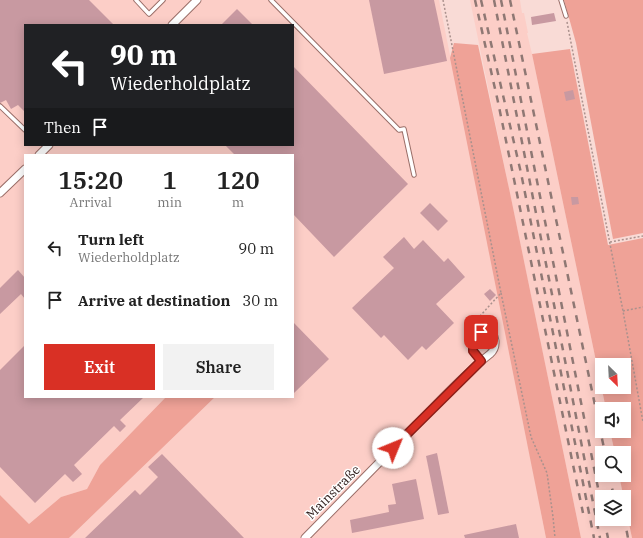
<!DOCTYPE html>
<meta charset="utf-8">
<style>
body{margin:0;font-family:"IBM Plex Serif",serif;background:#f2f2f2;color:#222;height:100vh;display:flex;flex-direction:column;font-size:15px;white-space:nowrap}
*{box-sizing:border-box;margin:0}
p{font-size:13px;color:#767676}
.icon{flex:none;width:22px;height:22px;fill:none;stroke:currentColor;stroke-width:2;stroke-linecap:round;stroke-linejoin:round}
.map{position:relative;flex:1;overflow:hidden}
.details{position:absolute;left:24px;top:154px;width:270px;height:244px;display:flex;flex-direction:column;background:#fff;border-radius:0px;box-shadow:0 2px 10px #0003}
.details>*{flex:none}
.guide{position:absolute;left:24px;top:24px;width:270px;height:122px;border-radius:0px;box-shadow:0 2px 10px #0003;background:#202124;color:#fff;overflow:hidden}
.needle{width:26px;rotate:156deg}
.buttons{position:absolute;left:595px;top:358px;display:grid;gap:8px}
.buttons a{display:grid;place-items:center;width:36px;height:36px;border-radius:0px;background:#fff;box-shadow:0 2px 10px #0003;font-size:20px}
.pin{position:absolute;display:grid;place-items:center;width:34px;height:34px;color:#fff;margin:-17px;border-radius:8px;box-shadow:0 2px 6px #0006}
.me{position:absolute;width:44px;margin:-22px;rotate:45deg;stroke-linejoin:round;filter:drop-shadow(0 0 3px #0008)}
.turn{display:flex;align-items:center;gap:14px;height:84px;padding:0 20px;font-size:18px}
.turn .icon{width:52px;height:52px;stroke-width:2.5}
.turn b{display:block;font-size:28px;line-height:34px}
.then{display:flex;align-items:center;height:38px;padding:0 20px;background:#0003;gap:8px;font-size:15px}
.eta{display:flex;justify-content:space-evenly;align-items:center;height:68px;text-align:center}
.eta b{font-size:24px;font-weight:600;line-height:28px}
.cta{display:flex;gap:8px;margin-top:auto;padding:8px 20px}
.cta a{flex:1;height:46px;border-radius:0px;background:#d93025;color:#fff;font-size:16px;font-weight:600;line-height:46px;text-align:center}
.cta a+a{background:#f2f2f2;color:#222}
ul{padding:0;list-style:none}
li{display:flex;align-items:center;gap:12px;height:52px;padding:0 20px}
li div{flex:1}
li b{display:block;font-size:15px}
li em{font-style:normal}
.map>svg:first-child{display:block}
.built{fill:#fccec7;fill-rule:evenodd}
.green{fill:#efa297;fill-rule:evenodd}
.building{fill:#c899a1}
.lines{fill:none;stroke-linecap:round;stroke-linejoin:round}
.lane-casing{stroke:#9a6e68;stroke-width:5.5}
.street-casing{stroke:#9a6e68;stroke-width:9}
.path{stroke:#aa918d;stroke-width:1.5;stroke-dasharray:2 2;stroke-linecap:butt}
.lane{stroke:#fff;stroke-width:3.5}
.street{stroke:#fff;stroke-width:7}
.rail{stroke:#8f7874;stroke-width:2.5;stroke-dasharray:7 7;stroke-linecap:butt}
.route-casing{stroke:#8d1f18;stroke-width:10}
.route{stroke:#d93025;stroke-width:7}
.labels{text-anchor:middle;dominant-baseline:central;stroke-width:3;stroke-linejoin:round;paint-order:stroke}
.street-label{font-size:13px;fill:#2e1c1a;stroke:#fff}
</style>
<div class="map">
<svg width="643" height="538" viewBox="0 0 643 538">
<rect width="100%" height="100%" fill="#f9dbd6"/>
<g class="built">
<path d="M0,0H439L546,538H69L215,397H293V155H25V397H166L100,465L87,489L61,497L29,524L0,495ZM25,25H293V145H25Z"/>
<polygon points="470,0 520,0 522,13 524,13 528,33 527,33 532,54 606,409 602,409 602,431 610,431 615,453 602,453 602,475 619,475 624,497 602,497 602,519 624,519 624,499 632,538 581,538"/>
</g>
<g class="green">
<polygon points="564,0 643,0 643,233 613,239 576,43"/>
<polygon points="454,43 478,45 510,193 581,538 546,538 450,58"/>
<path d="M570,49L608,245L643,238V538H632L619,475H624V453H615L610,431H624V409H606L532,54ZM602,365H624V387H602Z"/>
<polygon points="166,397 215,397 69,538 0,538 0,495 29,524 61,497 87,489 100,465"/>
</g>
<g class="building">
<polygon points="0,0 89,0 114,25 25,25 25,112 18,105 11,109 6,100 0,103"/>
<polygon points="369,0 434,0 447,61 384,74"/>
<polygon points="237,9 253,25 221,25"/>
<polygon points="554,13 556,21 532,25 531,17"/>
<polygon points="293,66 408,184 334,257 293,214 293,155 235,155 225,145 293,145"/>
<polygon points="573,90 575,99 566,101 564,92"/>
<polygon points="571,197 578,197 579,204 572,205"/>
<polygon points="430,203 448,221 438,231 420,213"/>
<polygon points="404,237 414,249 423,240 444,262 448,258 465,277 436,304 454,323 426,350 422,346 408,360 384,335 381,338 352,308 394,268 383,257"/>
<polygon points="18,270 25,278 25,299 21,294 0,314 0,288"/>
<polygon points="490,289 496,295 490,301 484,294"/>
<polygon points="293,322 329,359 293,394"/>
<polygon points="25,345 25,397 144,397 120,420 126,426 120,432 114,426 74,465 82,474 73,482 65,474 35,503 0,467 0,370"/>
<polygon points="437,453 449,513 438,515 426,456"/>
<polygon points="162,454 244,538 85,538 135,490 140,495 158,477 148,467"/>
<polygon points="416,479 424,519 352,533 350,520 389,512 388,505 396,504 392,484"/>
<polygon points="516,524 519,538 465,538 464,535"/>
</g>
<g class="lines">
<defs>
<g id="lane">
<polyline points="136,0 149,14 163,0"/>
<polyline points="271,0 399,130 404,129 414,175"/>
<polyline points="561,0 566,16"/>
<polyline points="0,106 25,130"/>
</g>
<g id="street">
<polyline points="172,25 197,0"/>
<polyline points="39,155 49,145"/>
<polyline points="0,193 25,169"/>
<path d="M305,538C342,500 379,463 416,425C440,401 463,375 490,354C497,348 498,332 485,331C480,331 476,336 473,339V351L481,361"/>
</g>
</defs>
<use href="#lane" class="lane-casing"/>
<use href="#street" class="street-casing"/>
<g class="path">
<polyline points="443,0 501,293 480,316 483,324"/>
<polyline points="567,22 623,311 643,422"/>
<polyline points="610,242 643,236"/>
<polyline points="501,293 531,437 547,473 553,517 555,538"/>
<polyline points="623,311 643,307"/>
</g>
<use href="#lane" class="lane"/>
<use href="#street" class="street"/>
<g class="rail">
<polyline points="475,0 498,102 583,513"/>
<polyline points="481,0 521,173 594,538"/>
<polyline points="494,0 600,538"/>
<polyline points="501,0 602,508"/>
<polyline points="510,0 605,453"/>
<polyline points="609,475 614,497"/>
<polyline points="624,517 628,538"/>
<polyline points="604,519 608,538"/>
</g>
</g>
<g class="lines">
<defs>
<polyline id="route" points="393,448 481,361 473,351 473,339 481,332"/>
</defs>
<use href="#route" class="route-casing"/>
<use href="#route" class="route"/>
</g>
<g class="labels">
<g class="street-label">
<text transform="translate(333 492) rotate(-45)">Mainstraße</text>
</g>
</g>
</svg>
<div class="buttons">
<a><svg class="needle" viewBox="-14 -14 28 28"><path d="M0-13l5 13h-10z" fill="#e53935"/><path d="M0 13l5-13h-10z" fill="#767676"/></svg></a>
<a><svg class="icon" aria-label="sound" viewBox="0 0 24 24"><path d="M4 9h4l5-4v14l-5-4H4zM17 9q2 3 0 6"/></svg></a>
<a><svg class="icon" aria-label="search" viewBox="0 0 24 24"><circle cx="10" cy="10" r="6"/><path d="M15 15l6 6"/></svg></a>
<a><svg class="icon" aria-label="layers" viewBox="0 0 24 24"><path d="M12 4l9 5-9 5-9-5zM3 14l9 5 9-5"/></svg></a>
</div>
<div class="pin" style="left:481px;top:332px;background:#d93025"><svg class="icon" aria-label="arrive" viewBox="0 0 24 24"><path d="M6 21V4h12l-3 4 3 4H6"/></svg></div>
<svg class="me" style="left:393px;top:448px" viewBox="-20 -20 40 40"><circle r="19" fill="#fff"/><path d="M0-13L10 11 0 6-10 11z" fill="#d93025"/></svg>
<div class="guide">
<div class="turn"><svg class="icon" aria-label="left" viewBox="0 0 24 24"><path d="M17 20v-9H6M10 6l-5 5 5 5"/></svg><div><b>90 m</b>Wiederholdplatz</div></div>
<div class="then">Then<svg class="icon" aria-label="arrive" viewBox="0 0 24 24"><path d="M6 21V4h12l-3 4 3 4H6"/></svg></div>
</div>
<section class="details">
<div class="eta">
<div><b>15:20</b><p>Arrival</p></div>
<div><b>1</b><p>min</p></div>
<div><b>120</b><p>m</p></div>
</div>
<ul>
<li><svg class="icon" aria-label="left" viewBox="0 0 24 24"><path d="M17 20v-9H6M10 6l-5 5 5 5"/></svg><div><b>Turn left</b><p>Wiederholdplatz</p></div><em>90 m</em></li>
<li><svg class="icon" aria-label="arrive" viewBox="0 0 24 24"><path d="M6 21V4h12l-3 4 3 4H6"/></svg><div><b>Arrive at destination</b></div><em>30 m</em></li>
</ul>
<div class="cta"><a>Exit</a><a>Share</a></div>
</section>
</div>
